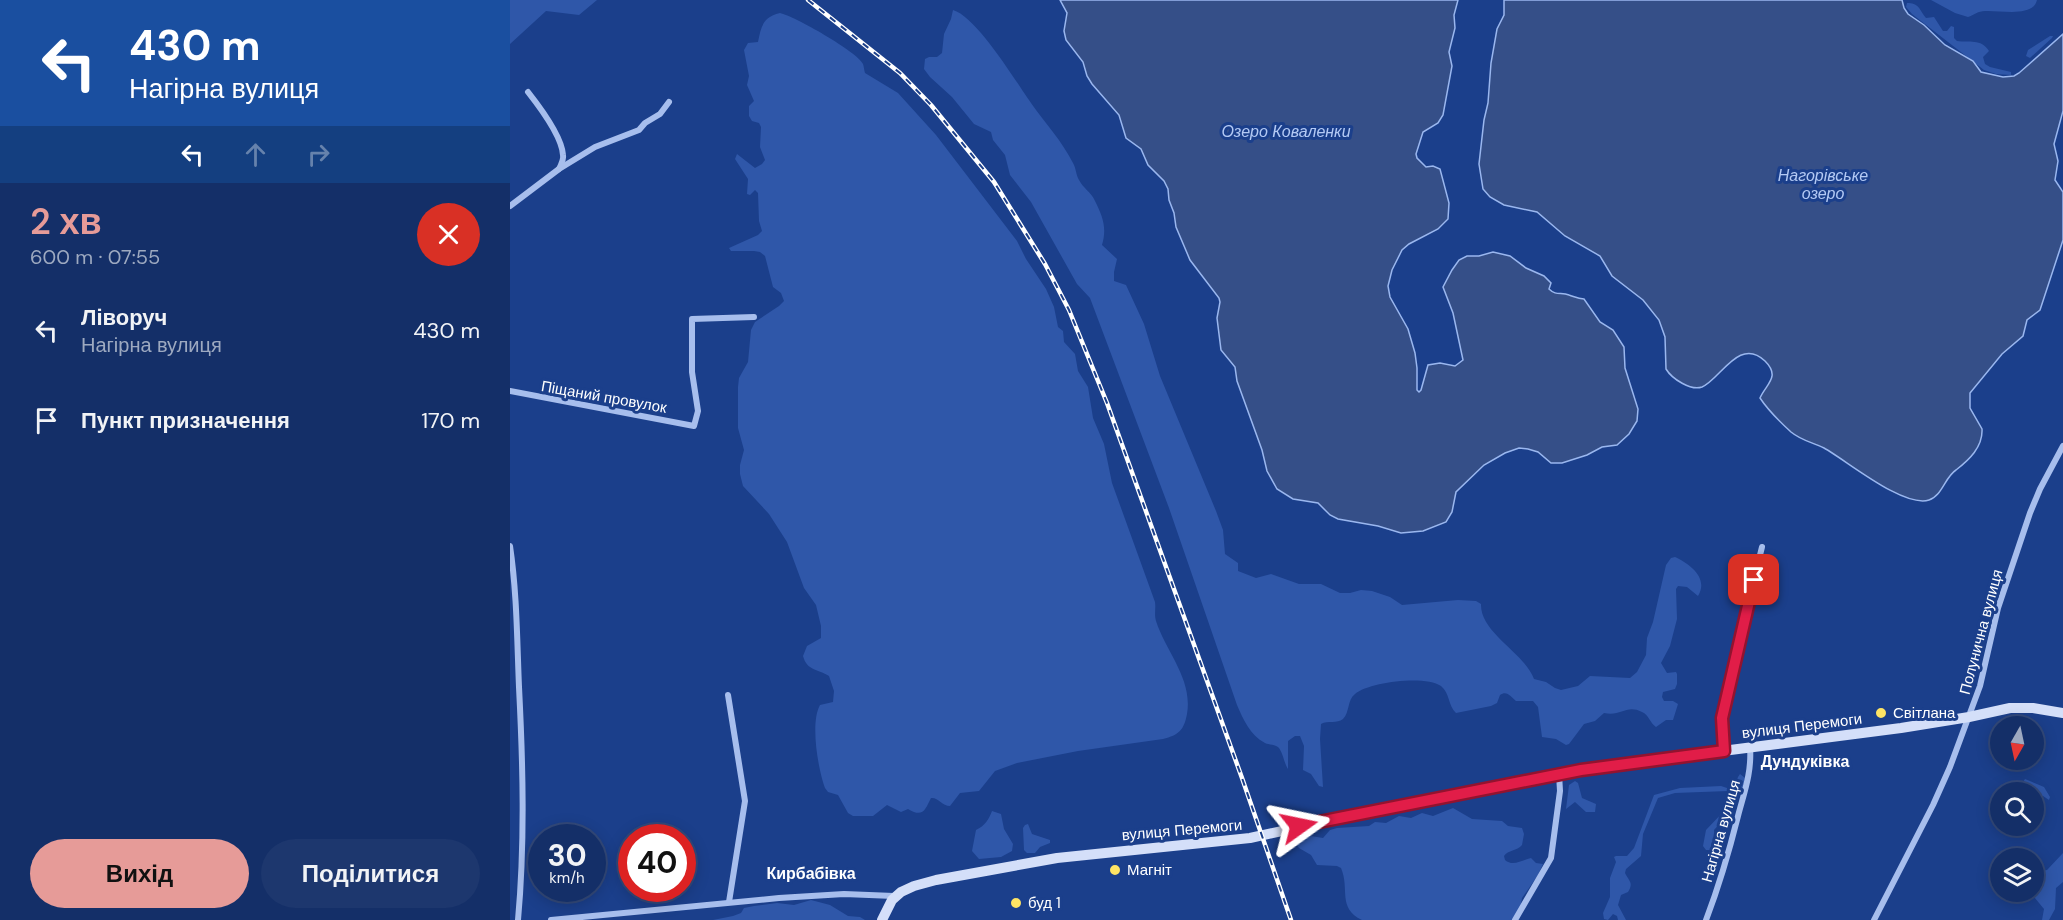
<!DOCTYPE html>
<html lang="uk">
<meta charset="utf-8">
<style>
body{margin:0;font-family:"DM Sans",sans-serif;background:#1d376e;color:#f1f3f6;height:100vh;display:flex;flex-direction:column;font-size:22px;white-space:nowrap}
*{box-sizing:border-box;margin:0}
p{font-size:20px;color:#9da9c0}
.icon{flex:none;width:33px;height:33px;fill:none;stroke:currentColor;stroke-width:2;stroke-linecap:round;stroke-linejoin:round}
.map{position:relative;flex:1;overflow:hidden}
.drawer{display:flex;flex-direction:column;background:#142f68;width:510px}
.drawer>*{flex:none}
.top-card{background:#1a4fa0;color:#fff;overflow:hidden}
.needle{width:39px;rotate:189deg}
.fabs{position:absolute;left:1480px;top:716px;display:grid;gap:12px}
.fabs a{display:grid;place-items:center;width:54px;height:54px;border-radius:50%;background:#142f68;box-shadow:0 3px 15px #0003,0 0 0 2px #334a7c;font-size:30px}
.speed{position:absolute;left:18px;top:824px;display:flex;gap:12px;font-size:30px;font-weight:700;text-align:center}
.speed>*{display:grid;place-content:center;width:78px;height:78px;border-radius:50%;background:#142f68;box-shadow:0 3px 15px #0003,0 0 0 2px #334a7c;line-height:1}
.speed small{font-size:15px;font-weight:400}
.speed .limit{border:9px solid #d22;background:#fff;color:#111}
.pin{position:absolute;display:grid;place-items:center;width:51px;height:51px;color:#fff;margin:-26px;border-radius:12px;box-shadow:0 3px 9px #0006}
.me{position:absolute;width:66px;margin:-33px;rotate:78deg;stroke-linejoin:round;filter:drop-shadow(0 0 4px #0008)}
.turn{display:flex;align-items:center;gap:21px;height:126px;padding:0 30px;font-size:27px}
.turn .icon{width:78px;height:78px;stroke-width:2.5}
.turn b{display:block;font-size:42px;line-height:51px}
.lanes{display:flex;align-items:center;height:57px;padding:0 30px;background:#0003;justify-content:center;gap:30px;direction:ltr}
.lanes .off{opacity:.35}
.round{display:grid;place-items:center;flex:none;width:63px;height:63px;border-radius:32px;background:#1d376e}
.headline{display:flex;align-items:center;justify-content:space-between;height:102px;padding:0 30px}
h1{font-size:36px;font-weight:600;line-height:45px;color:#e69b98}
.action{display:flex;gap:12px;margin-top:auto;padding:12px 30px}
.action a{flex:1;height:69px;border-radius:36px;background:#e69b98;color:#111;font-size:24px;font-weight:600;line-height:69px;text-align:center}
.action a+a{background:#1d376e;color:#f1f3f6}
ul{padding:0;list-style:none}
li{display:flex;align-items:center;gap:18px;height:90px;padding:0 30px}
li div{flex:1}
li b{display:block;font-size:22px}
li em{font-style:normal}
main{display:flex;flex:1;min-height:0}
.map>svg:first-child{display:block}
.green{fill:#2f57a9}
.water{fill:#354f88;stroke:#9ab7ef;stroke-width:1.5}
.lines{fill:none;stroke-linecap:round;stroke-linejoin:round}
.street{stroke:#a7beed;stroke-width:6}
.secondary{stroke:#d4dff9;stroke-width:10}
.rail-casing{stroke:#fff;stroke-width:4.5}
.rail{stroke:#1b3f8b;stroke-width:2;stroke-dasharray:7;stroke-linecap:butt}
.route-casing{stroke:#92132f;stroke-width:15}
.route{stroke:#e11d48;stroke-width:10}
.poi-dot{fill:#fee464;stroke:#1b3f8b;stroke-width:2}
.labels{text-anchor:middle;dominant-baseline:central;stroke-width:6;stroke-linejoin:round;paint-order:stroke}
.street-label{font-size:15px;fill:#fff;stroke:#1b3f8b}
.poi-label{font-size:15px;fill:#fff;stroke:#1b3f8b;text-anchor:start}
.water-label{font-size:16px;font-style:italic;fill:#b3c9f4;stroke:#1b3f8b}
.neighbourhood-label{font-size:16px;font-weight:bold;fill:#fff;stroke:#1b3f8b}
</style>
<main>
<section class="drawer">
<div class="top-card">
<div class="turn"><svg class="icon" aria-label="left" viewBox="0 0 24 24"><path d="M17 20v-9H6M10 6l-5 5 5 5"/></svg><div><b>430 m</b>Нагірна вулиця</div></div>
<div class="lanes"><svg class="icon" aria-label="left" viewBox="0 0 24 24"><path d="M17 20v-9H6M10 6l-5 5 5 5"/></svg><svg class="icon off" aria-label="ahead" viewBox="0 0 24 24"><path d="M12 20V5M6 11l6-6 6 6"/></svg><svg class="icon off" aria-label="right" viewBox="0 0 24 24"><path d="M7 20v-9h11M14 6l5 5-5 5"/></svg></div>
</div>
<div class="headline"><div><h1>2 хв</h1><p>600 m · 07:55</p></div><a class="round" style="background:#d93025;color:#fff"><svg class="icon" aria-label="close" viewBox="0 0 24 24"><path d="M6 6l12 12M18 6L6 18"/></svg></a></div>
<ul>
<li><svg class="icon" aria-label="left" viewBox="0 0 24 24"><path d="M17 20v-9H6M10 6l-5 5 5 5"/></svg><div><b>Ліворуч</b><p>Нагірна вулиця</p></div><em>430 m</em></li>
<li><svg class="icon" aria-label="arrive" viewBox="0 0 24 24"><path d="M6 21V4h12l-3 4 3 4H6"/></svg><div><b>Пункт призначення</b></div><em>170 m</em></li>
</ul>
<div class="action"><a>Вихід</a><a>Поділитися</a></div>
</section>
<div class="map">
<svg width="1553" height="920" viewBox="0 0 1553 920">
<rect width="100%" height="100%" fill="#1b3f8b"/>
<g class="green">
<polygon points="0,0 87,0 69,15 36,11 0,44"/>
<path d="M1421,0H1527C1523,18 1490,10 1475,11C1468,11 1464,15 1458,17L1445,13Z"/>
<path d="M1397,3C1409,2 1410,11 1416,18L1424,17L1433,31H1437L1441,26L1444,27V38L1447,41C1459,43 1471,38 1479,51L1473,57L1475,64L1480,67L1501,72V75L1486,74L1474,70L1402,14L1396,7Z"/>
<path d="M443,10C467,17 506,82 521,103C535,123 552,141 563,163C566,168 566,175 569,180C573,188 581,192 585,201C593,217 597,228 592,245L607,259L604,272V281L616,285L634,324L650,376L706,511L713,530L715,554L728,563V571L746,578L761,574L789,584H811L830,593H840L851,590L862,591L880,597L892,605L948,600L966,601L971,604C970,633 1015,653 1024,679L1036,682L1045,688L1051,690L1068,686L1080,676L1120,678L1127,672L1136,655L1137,638L1143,622L1156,565L1161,558L1165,557C1180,564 1199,578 1188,596L1177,587L1168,586L1166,589L1167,619L1160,646L1151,663L1157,673L1166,672L1167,674V684L1165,689L1153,692L1152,697L1154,701H1163L1168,704L1163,720H1156L1146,727C1140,723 1139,715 1132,712C1116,704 1111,717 1094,713L1085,721L1074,724L1059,744L1056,745L1046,739L1032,737L1028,707L1023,701H1006C1001,697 997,690 990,695L987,703L981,706L946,713C938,706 940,693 931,686C915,675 859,682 845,694C837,700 840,712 833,719C827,724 818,720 811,724L810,739L813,787L809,786L801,774L793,770L794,746L790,736H785L778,741V769C774,763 773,752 768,747C764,744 759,745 755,743C740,735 733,719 727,705L659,508L580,298L567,284L521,202L500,175L495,155L483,140L481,132L464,124L442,97L420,77L414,69L415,59L419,57H427L432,53L434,34L441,19Z"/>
<path d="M270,13C284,16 348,52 353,64C354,67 354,70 355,73L388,93L426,135L507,241L516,259L536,289L544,307L548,327L553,331L554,342L565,354L568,371L578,387L583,418L594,444L602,483L645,602C646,609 644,614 646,621C656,652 683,679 677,714C674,730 669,735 653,739L568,751L507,763L485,771L469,791L450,793L440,806C432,806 428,797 421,798C415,810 413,818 398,809L391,812L377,805L363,816H343L338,813L328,795L318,792L315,788C308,769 300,723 310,705L323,702L324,691L319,676C308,669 297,671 293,656L297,646L311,638V626L306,605L294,588L277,542L259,514L233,486L230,474V465L234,450L228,428V387L229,378L238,362L241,330L245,322L269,306L274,301L271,293L263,287L255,256L250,252L244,251H221L219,248L248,235L252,231L249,221L248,193L245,190L240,195L237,194L238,179L225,159L227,154L245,168L252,164L255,160L250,147L251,127L249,123L242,121L239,116V106L244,101L237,85L239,76L234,50L238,43L248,42C251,28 252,17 270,13Z"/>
<polygon points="1540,36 1543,36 1542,38 1520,58 1516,56 1518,50"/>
<polygon points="1230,774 1235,778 1233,788 1229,789 1225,793 1220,818 1212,821 1204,830 1205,839 1215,843 1212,850 1196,850 1193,846 1196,830 1216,809 1228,777"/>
<polygon points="1515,779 1534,787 1540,797 1539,800 1533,796 1531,797 1524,820 1524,792 1517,792 1518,788 1513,782"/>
<polygon points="1065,781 1068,783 1072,798 1086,804 1085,812 1076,812 1065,802 1056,809 1059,785"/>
<path d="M1211,786L1217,788L1218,791L1165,793L1148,798L1133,834L1131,856L1116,869L1115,873C1119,881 1124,883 1118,892L1111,895L1108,905L1116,920H1108L1107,916L1103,914L1098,920L1094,919L1093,913L1100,897V878L1106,862L1104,857L1106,856H1117L1124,848L1144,795L1170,788Z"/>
<path d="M943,808L962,819L992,821L998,826L1012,828L1014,834L1012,845C1007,851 998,850 994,856L995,860C1003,867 1012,860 1021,858L1026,863L1033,864L1028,875L1012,898L1008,920H852C827,908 840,889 831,868L827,866L807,865L801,855L789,848L785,842L787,839L795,835L813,838L820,830L827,828L859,826L865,822L876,823L889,816L901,818L912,813L923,816Z"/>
<path d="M482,811L491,814L494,829L503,844L502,851L491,857L469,859L462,851L466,830C475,826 479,819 482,811Z"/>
<polygon points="518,824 522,834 540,840 540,843 530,847 525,853 517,853 514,850 513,828 515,825"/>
<polygon points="1553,853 1553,882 1546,888 1545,909 1539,920 1532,920 1534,909 1519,891 1524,891 1524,872 1537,870"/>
<polygon points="301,900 320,905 338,916 350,917 355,920 203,920 223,916 231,913 234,908 244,906 267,903 284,905"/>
</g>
<g class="water">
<path d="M550,0H948L944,15L945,28L939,52L942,66L933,115L928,123L913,132L906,154L907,158L916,167L923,166L930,169L939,203L938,219L928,229L899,244L892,250L882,270L878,286L880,297L898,329L905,353L907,368V390L909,392L911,390L918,365L930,363L945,366L953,360L943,313L933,287L942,270L949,260L957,256H969L983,252L1000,256L1016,268L1034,276L1041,283L1039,289C1046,296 1051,292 1059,295C1065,297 1068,299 1074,299L1090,322L1103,330L1114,347L1115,368L1128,409L1127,421L1119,434L1107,445L1092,447L1077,455L1052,463H1041L1028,452L1018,449L1009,448L995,453L974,465L946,492L942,512L936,522L913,531L891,533L868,526L828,519L820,515L808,503L783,499L767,489L757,471L752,450L727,381L725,367L711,350L707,318L710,302L709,298L680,260L666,227L664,213L659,200L658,189L654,181L638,165L631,149L616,138L609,115L582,84L577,76L573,62L556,40L554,31L557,13Z"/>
<path d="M994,0H1392L1394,8L1398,14L1414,25L1435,45L1463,61L1471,72L1493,77L1504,76L1509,73L1553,34V111L1544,144L1548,161L1545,180L1553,192V240L1530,310L1517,320L1513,336L1492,354L1460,393V408L1472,429C1473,447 1459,460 1446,470C1435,477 1432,496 1419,500C1393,508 1336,460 1314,448C1302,442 1292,441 1281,432C1270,422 1258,410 1250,398C1256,384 1271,377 1255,361C1229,336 1210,380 1192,387C1181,391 1162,379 1156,369L1155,337L1149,320L1133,300L1102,276L1090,256L1055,236L1027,212L994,205L980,197L973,189L969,164L974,120L978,103L981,63L987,29L994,15Z"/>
</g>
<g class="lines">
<g class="street">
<path d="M18,92C29,106 52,137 53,155C54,159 51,165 49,169"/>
<polyline points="0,206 49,169 85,147 129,130 135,123 150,114 159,102"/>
<polyline points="0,391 184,426 188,411 182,372 182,319 244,317"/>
<path d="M0,546C7,593 7,640 9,687C13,765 15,843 8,920"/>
<polyline points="218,695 235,801 219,902"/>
<polyline points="1214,751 1211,730 1213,719 1229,640 1252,547"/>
<polyline points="41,920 269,898 334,894 384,896"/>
<polyline points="1005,920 1041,858 1050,791 1049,774"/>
<path d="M1196,920C1209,886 1219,852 1228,816C1234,793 1242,772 1240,747"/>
<polyline points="1364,920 1423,805 1440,767 1470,686 1488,608 1520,513 1530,489 1553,446"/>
</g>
<polyline class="secondary" points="372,920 382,900 391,892 404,886 426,880 547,858 740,838 892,805 1096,766 1391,728 1459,717 1500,708 1523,708 1553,713"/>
<defs>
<polyline id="rail" points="298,0 390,73 421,105 484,182 535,264 559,310 597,403 732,778 781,920"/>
</defs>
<use href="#rail" class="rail-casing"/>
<use href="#rail" class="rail"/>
</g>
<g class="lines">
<defs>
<polyline id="route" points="789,826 1071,770 1214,751 1212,718 1244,580"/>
</defs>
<use href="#route" class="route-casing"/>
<use href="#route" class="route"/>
</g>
<g class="poi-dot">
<circle cx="1371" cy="713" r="6"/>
<circle cx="605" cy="870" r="6"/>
<circle cx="506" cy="903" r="6"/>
</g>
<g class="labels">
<g class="street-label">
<text transform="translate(94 397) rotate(10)">Піщаний провулок</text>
<text transform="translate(1471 632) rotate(-75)">Полунична вулиця</text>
<text transform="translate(1292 726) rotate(-7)">вулиця Перемоги</text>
<text transform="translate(672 830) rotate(-5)">вулиця Перемоги</text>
<text transform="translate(1211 831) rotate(-74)">Нагірна вулиця</text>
</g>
<g class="poi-label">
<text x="1383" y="713">Світлана</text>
<text x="617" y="870">Магніт</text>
<text x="518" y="903">буд 1</text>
</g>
<g class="water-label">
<text x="776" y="131">Озеро Коваленки</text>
<text x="1313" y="175">Нагорівське<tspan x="1313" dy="18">озеро</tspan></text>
</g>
<g class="neighbourhood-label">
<text x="1295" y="761">Дундуківка</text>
<text x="301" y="873">Кирбабівка</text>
</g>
</g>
</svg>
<div class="fabs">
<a><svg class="needle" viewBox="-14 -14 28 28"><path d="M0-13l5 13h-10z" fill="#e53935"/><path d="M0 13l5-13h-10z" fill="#9da9c0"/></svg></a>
<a><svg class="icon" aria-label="search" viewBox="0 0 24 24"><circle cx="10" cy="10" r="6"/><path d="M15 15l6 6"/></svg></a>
<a><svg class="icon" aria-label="layers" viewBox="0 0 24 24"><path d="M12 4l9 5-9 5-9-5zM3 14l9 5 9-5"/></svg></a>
</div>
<div class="speed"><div>30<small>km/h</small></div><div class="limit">40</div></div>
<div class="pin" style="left:1244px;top:580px;background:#d93025"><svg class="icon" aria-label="arrive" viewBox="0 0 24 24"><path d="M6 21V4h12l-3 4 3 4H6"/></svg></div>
<svg class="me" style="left:789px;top:826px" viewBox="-20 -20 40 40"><path d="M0-17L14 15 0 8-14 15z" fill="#e11d48" stroke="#fff" stroke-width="4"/></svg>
</div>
</main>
